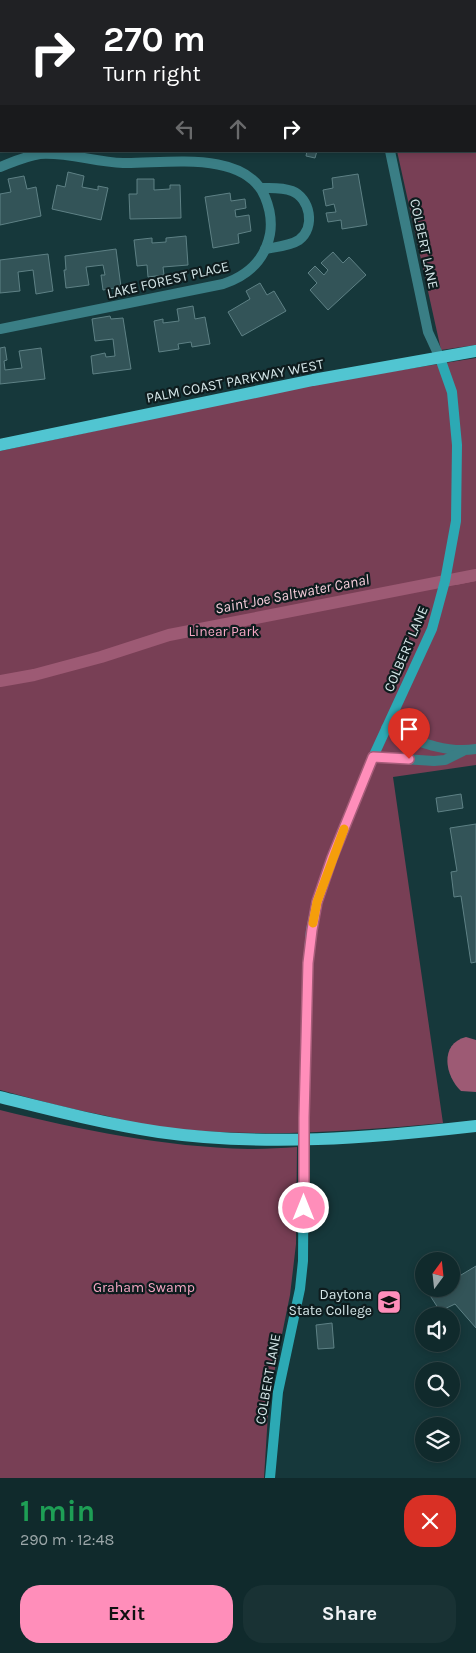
<!DOCTYPE html>
<meta charset="utf-8">
<style>
body{margin:0;font-family:Karla,sans-serif;background:#193234;color:#f1f3f6;height:100vh;display:flex;flex-direction:column;font-size:19px;white-space:nowrap}
*{box-sizing:border-box;margin:0}
p{font-size:16px;color:#9ca7a9}
.icon{flex:none;width:28px;height:28px;fill:none;stroke:currentColor;stroke-width:2;stroke-linecap:round;stroke-linejoin:round}
.map{position:relative;height:1478px;overflow:hidden}
.sheet{display:flex;flex-direction:column;background:#102a2c;flex:1}
.sheet>*{flex:none}
.banner{position:absolute;left:0px;top:0px;width:476px;height:152px;box-shadow:0 2px 8px #0003,0 0 0 1px #304648;background:#202124;color:#fff;overflow:hidden}
.needle{width:32px;rotate:15deg}
.fabs{position:absolute;left:415px;top:1252px;display:grid;gap:10px}
.fabs a{display:grid;place-items:center;width:45px;height:45px;border-radius:50%;background:#102a2c;box-shadow:0 2px 8px #0003,0 0 0 1px #304648;font-size:25px}
.pin{position:absolute;display:grid;place-items:center;width:42px;height:42px;color:#fff;margin:-51px -21px;border-radius:50% 50% 50% 0;rotate:-45deg;box-shadow:0 0 5px #0007}
.pin .icon{rotate:45deg}
.me{position:absolute;width:55px;margin:-28px;rotate:0deg;stroke-linejoin:round;filter:drop-shadow(0 0 4px #0008)}
.turn{display:flex;align-items:center;gap:18px;height:105px;padding:0 20px;font-size:22px}
.turn .icon{width:65px;height:65px;stroke-width:2.5}
.turn b{display:block;font-size:35px;line-height:42px}
.lanes{display:flex;align-items:center;height:48px;padding:0 20px;background:#0003;justify-content:center;gap:25px;direction:ltr}
.lanes .off{opacity:.35}
.round{display:grid;place-items:center;flex:none;width:52px;height:52px;border-radius:20px;background:#193234}
.headline{display:flex;align-items:center;justify-content:space-between;height:85px;padding:0 20px}
h1{font-size:30px;font-weight:700;line-height:38px;color:#1e9e55}
.button{display:flex;gap:10px;margin-top:auto;padding:10px 20px}
.button a{flex:1;height:58px;border-radius:20px;background:#ff8eba;color:#111;font-size:20px;font-weight:700;line-height:58px;text-align:center}
.button a+a{background:#193234;color:#f1f3f6}
.map>svg:first-child{display:block}
.green{fill:#783f55}
.water{fill:#9d5a74}
.lines{fill:none;stroke-linecap:round;stroke-linejoin:round}
.canal{stroke:#9d5a74;stroke-width:12}
.building{fill:#335458;stroke:#5e8185}
.street{stroke:#3a7e85;stroke-width:10}
.secondary{stroke:#2ca9b4;stroke-width:10}
.primary{stroke:#51c5d1;stroke-width:12}
.route-casing{stroke:#a65c79;stroke-width:12}
.route{stroke:#ff8eba;stroke-width:9}
.slow{stroke:#f59e0b;stroke-width:9}
.labels{text-anchor:middle;dominant-baseline:central;stroke-width:4.5;stroke-linejoin:round;paint-order:stroke}
.street-label{font-size:14px;fill:#d4e6e8;stroke:#0e1c1e}
.park-label{font-size:14px;fill:#f5a6c3;stroke:#0e1c1e}
.poi-label{font-size:14px;fill:#d4e6e8;stroke:#0e1c1e;text-anchor:end}
.water-label{font-size:15px;font-style:italic;fill:#f7cedc;stroke:#0e1c1e}
</style>
<div class="map">
<svg width="476" height="1478" viewBox="0 0 476 1478">
<rect width="100%" height="100%" fill="#16383b"/>
<g class="green">
<polygon points="0,0 476,0 476,345 441,350 397,151 475,151 475,1 1,1 0,81"/>
<path d="M476,358V765L393,777L443,1123C344,1132 251,1139 152,1126C137,1124 122,1120 107,1116C71,1109 36,1100 0,1090V451L326,382Z"/>
<path d="M0,1110C80,1130 165,1147 248,1149C264,1149 281,1148 297,1147L296,1244L290,1295L269,1398L264,1478H0Z"/>
</g>
<g class="water">
<polygon points="476,572 476,581 456,585 458,576"/>
<path d="M466,1037L476,1040V1092L461,1091C445,1076 439,1044 466,1037Z"/>
</g>
<g class="lines">
<polyline class="canal" points="0,681 34,675 101,657 169,635 476,575"/>
</g>
<g class="building">
<polygon points="307,151 317,151 315,158 306,156"/>
<polygon points="68,172 84,176 82,187 98,190 98,186 108,188 101,220 52,209 57,185 65,187"/>
<polygon points="358,174 367,225 342,229 341,220 328,222 326,213 336,212 334,204 326,206 323,190 333,188 332,178"/>
<polygon points="24,176 27,189 36,187 41,216 0,225 0,194 11,192 8,179"/>
<polygon points="137,179 154,179 154,190 170,189 170,185 180,185 181,218 130,219 129,194 137,194"/>
<polygon points="230,193 231,201 245,199 246,208 235,210 236,217 249,215 251,231 238,234 239,243 213,248 205,197"/>
<polygon points="186,236 188,265 163,267 164,275 148,277 147,265 137,266 134,240 152,238 152,243 166,242 166,238"/>
<polygon points="116,249 121,287 103,290 101,275 105,275 103,265 86,267 89,285 66,288 64,270 66,270 65,256"/>
<polygon points="333,252 343,263 349,257 366,275 328,310 310,290 317,283 308,273 315,266 324,275 328,270 321,263"/>
<polygon points="48,254 53,291 36,294 33,270 18,272 20,291 0,293 0,260"/>
<polygon points="260,283 267,295 274,291 286,311 242,336 228,312 250,299 246,291"/>
<polygon points="193,306 195,319 205,317 210,344 192,347 191,342 178,344 179,349 159,352 154,321 163,319 163,323 179,321 177,309"/>
<polygon points="110,316 111,319 123,318 131,369 93,374 91,356 105,353 106,357 115,356 113,339 95,341 92,319"/>
<polygon points="5,347 7,360 4,361 5,370 22,368 19,351 41,348 45,379 0,384 0,348"/>
<polygon points="461,794 463,808 438,812 436,798"/>
<polygon points="476,824 476,962 471,963 461,896 454,897 451,872 457,871 450,828"/>
<polygon points="476,1266 476,1328 455,1304 440,1311 429,1294 438,1289 451,1289 451,1281"/>
<polygon points="332,1323 334,1348 318,1349 316,1325"/>
</g>
<g class="lines">
<g class="street">
<polyline points="360,0 360,1"/>
<polyline points="390,151 428,332 440,358"/>
<path d="M0,167C13,162 26,156 40,154C67,152 95,162 123,163C165,164 245,149 265,197C270,209 272,222 270,234C265,260 247,276 223,284L0,329"/>
<path d="M261,188C271,188 282,187 292,191C310,198 316,227 299,240C290,246 276,247 265,249"/>
<path d="M386,728C416,740 443,754 476,749"/>
<polyline points="373,757 434,761 445,760 463,751"/>
</g>
<polyline class="secondary" points="270,1478 278,1392 300,1289 303,1261 304,1118 308,963 311,930 317,902 332,858 373,757 432,629 445,581 456,521 457,445 452,392 440,358"/>
<g class="primary">
<polyline points="0,445 313,380 476,351"/>
<path d="M0,1097C52,1110 106,1124 159,1132C264,1147 371,1138 476,1126"/>
</g>
</g>
<g class="lines">
<defs>
<polyline id="route" points="304,1208 304,1118 308,963 312,930 317,902 332,858 373,757 409,759"/>
</defs>
<use href="#route" class="route-casing"/>
<use href="#route" class="route"/>
<polyline class="slow" points="313,923 317,902 344,829"/>
</g>
<defs>
<symbol id="university-square" viewBox="-11 -11 22 22"><rect x="-9" y="-9" width="18" height="18" rx="4" fill="#ff8eba" stroke="#0e1c1e"/><path d="M0-5L7-2L0 1L-7-2ZM-4 1L0 2.5L4 1V4Q0 6-4 4Z" fill="#111"/></symbol>
</defs>
<g fill-rule="evenodd">
<use href="#university-square" x="375" y="1288" width="28" height="28"/>
</g>
<g class="labels">
<g class="street-label">
<text transform="translate(424 244) rotate(78)">COLBERT LANE</text>
<text transform="translate(168 280) rotate(-13)">LAKE FOREST PLACE</text>
<text transform="translate(235 381) rotate(-11)">PALM COAST PARKWAY WEST</text>
<text transform="translate(406 649) rotate(-67)">COLBERT LANE</text>
<text transform="translate(268 1379) rotate(-80)">COLBERT LANE</text>
</g>
<g class="park-label">
<text x="224" y="631">Linear Park</text>
<text x="144" y="1287">Graham Swamp</text>
</g>
<g class="poi-label">
<text x="372" y="1294">Daytona<tspan x="372" dy="16">State College</tspan></text>
</g>
<g class="water-label">
<text transform="translate(292 594) rotate(-11)">Saint Joe Saltwater Canal</text>
</g>
</g>
</svg>
<div class="fabs">
<a><svg class="needle" viewBox="-14 -14 28 28"><path d="M0-13l5 13h-10z" fill="#e53935"/><path d="M0 13l5-13h-10z" fill="#9ca7a9"/></svg></a>
<a><svg class="icon" aria-label="sound" viewBox="0 0 24 24"><path d="M4 9h4l5-4v14l-5-4H4zM17 9q2 3 0 6"/></svg></a>
<a><svg class="icon" aria-label="search" viewBox="0 0 24 24"><circle cx="10" cy="10" r="6"/><path d="M15 15l6 6"/></svg></a>
<a><svg class="icon" aria-label="layers" viewBox="0 0 24 24"><path d="M12 4l9 5-9 5-9-5zM3 14l9 5 9-5"/></svg></a>
</div>
<div class="pin" style="left:409px;top:759px;background:#d93025"><svg class="icon" aria-label="arrive" viewBox="0 0 24 24"><path d="M6 21V4h12l-3 4 3 4H6"/></svg></div>
<svg class="me" style="left:304px;top:1208px" viewBox="-20 -20 40 40"><circle r="17" fill="#ff8eba" stroke="#fff" stroke-width="3"/><path d="M0-11L8 9 0 5-8 9z" fill="#fff"/></svg>
<div class="banner">
<div class="turn"><svg class="icon" aria-label="right" viewBox="0 0 24 24"><path d="M7 20v-9h11M14 6l5 5-5 5"/></svg><div><b>270 m</b>Turn right</div></div>
<div class="lanes"><svg class="icon off" aria-label="left" viewBox="0 0 24 24"><path d="M17 20v-9H6M10 6l-5 5 5 5"/></svg><svg class="icon off" aria-label="ahead" viewBox="0 0 24 24"><path d="M12 20V5M6 11l6-6 6 6"/></svg><svg class="icon" aria-label="right" viewBox="0 0 24 24"><path d="M7 20v-9h11M14 6l5 5-5 5"/></svg></div>
</div>
</div>
<section class="sheet">
<div class="headline"><div><h1>1 min</h1><p>290 m · 12:48</p></div><a class="round" style="background:#d93025;color:#fff"><svg class="icon" aria-label="close" viewBox="0 0 24 24"><path d="M6 6l12 12M18 6L6 18"/></svg></a></div>
<div class="button"><a>Exit</a><a>Share</a></div>
</section>
